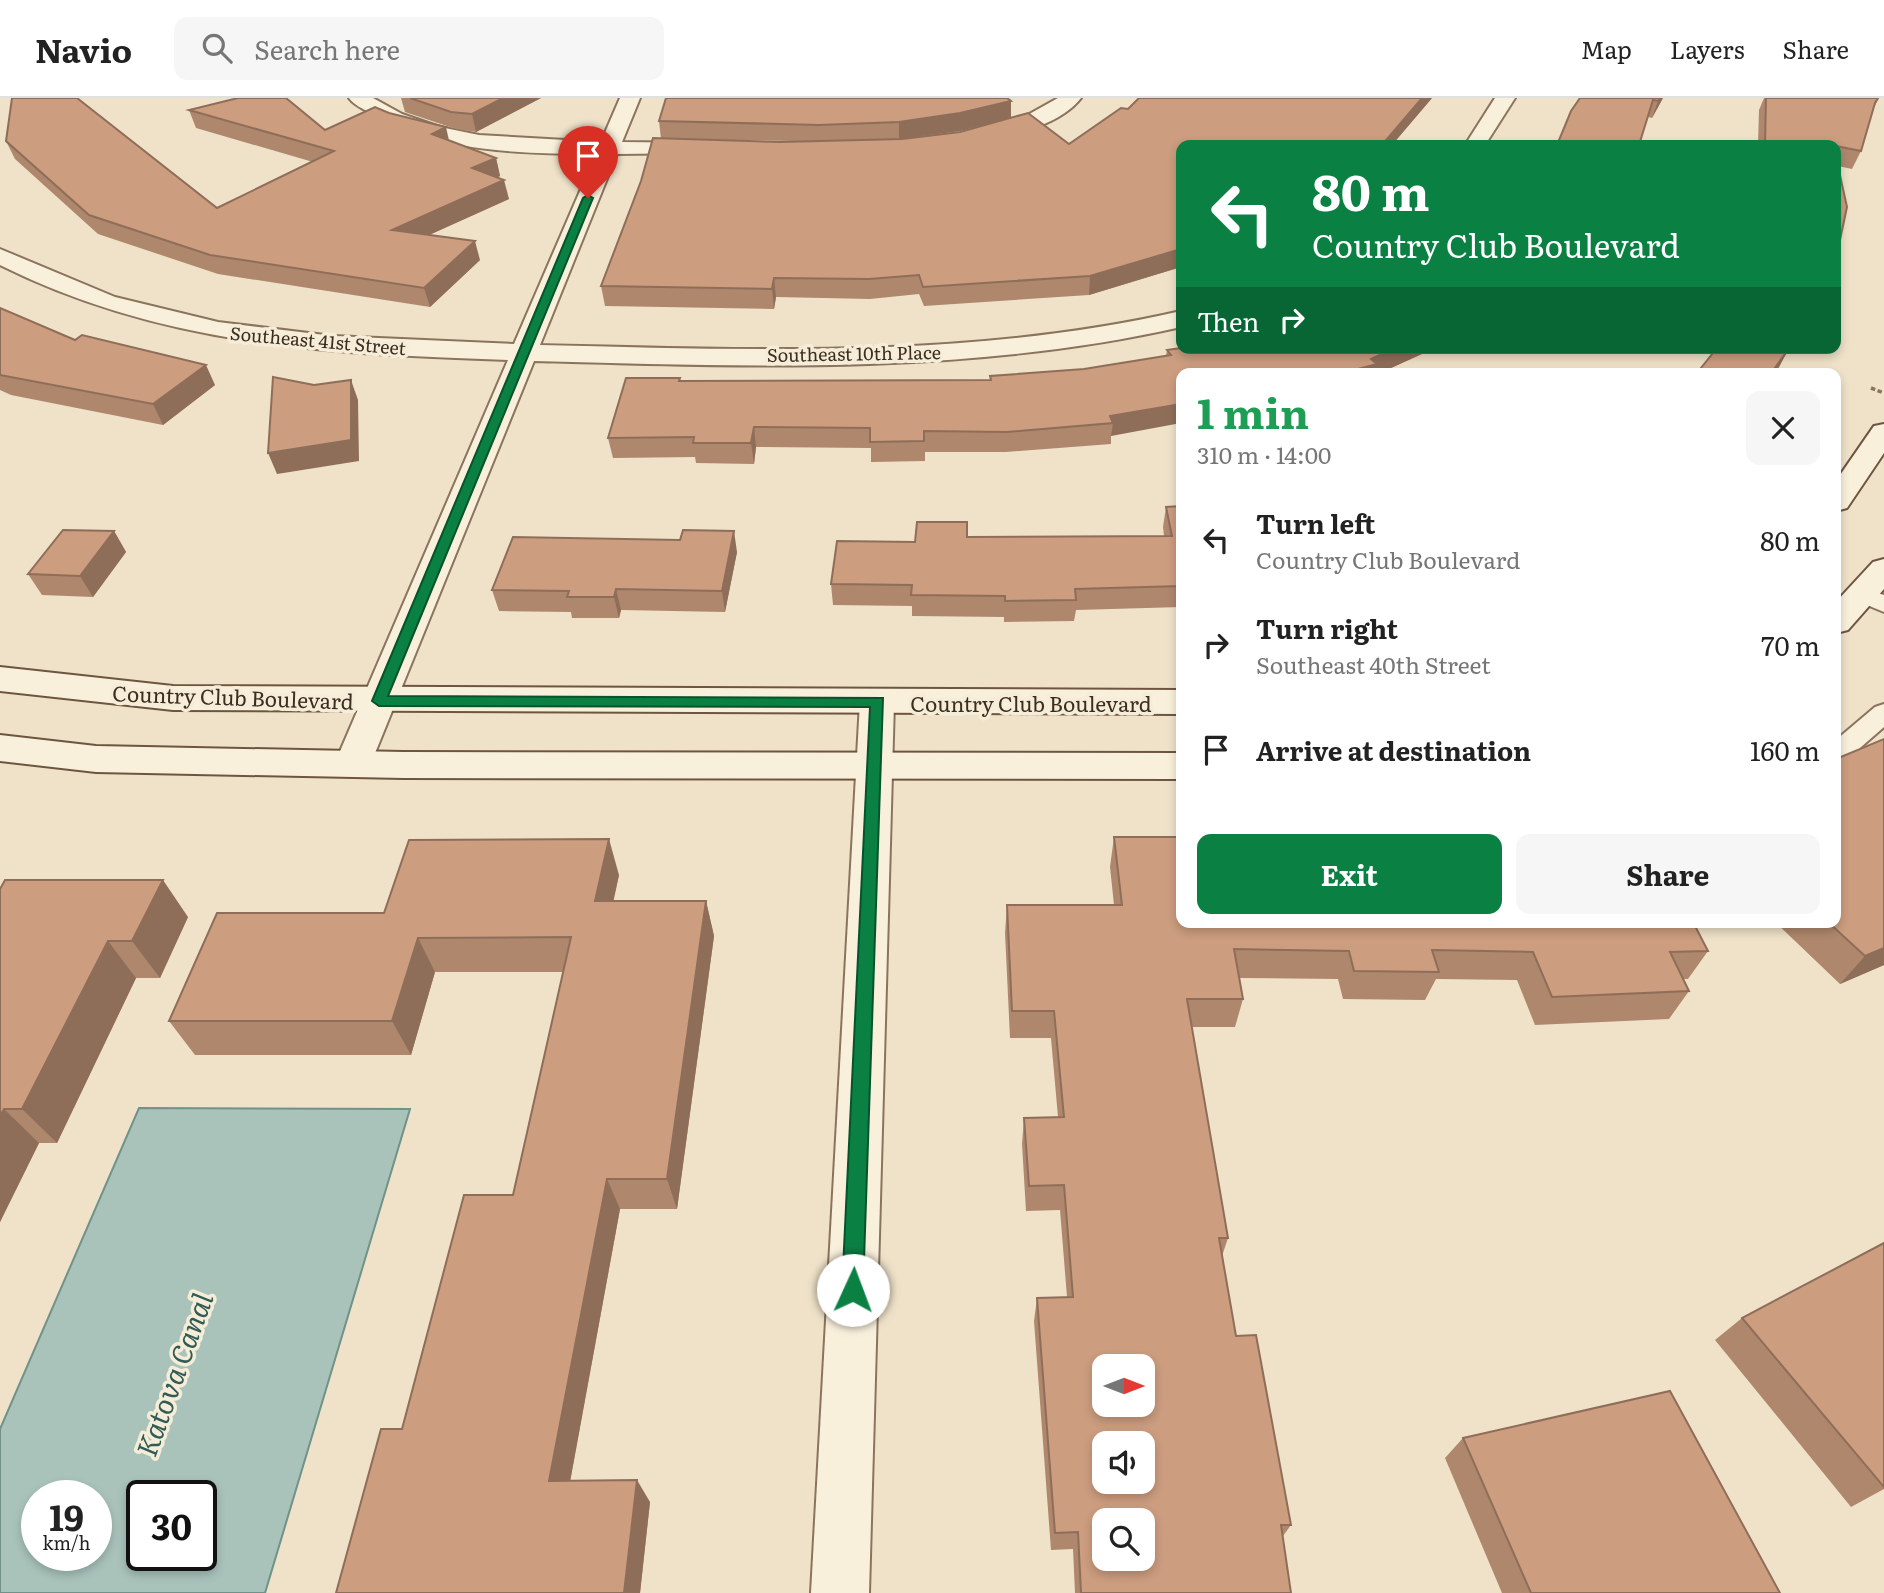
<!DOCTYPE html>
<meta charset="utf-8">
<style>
body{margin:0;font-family:Literata,serif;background:#f6f6f6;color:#222;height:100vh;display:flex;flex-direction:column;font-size:26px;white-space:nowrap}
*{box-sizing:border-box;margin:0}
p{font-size:23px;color:#767676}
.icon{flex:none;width:38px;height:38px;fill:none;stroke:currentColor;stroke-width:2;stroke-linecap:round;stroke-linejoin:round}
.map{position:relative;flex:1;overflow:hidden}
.sheet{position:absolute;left:1176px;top:270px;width:665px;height:560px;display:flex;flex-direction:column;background:#fff;border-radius:14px;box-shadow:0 4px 10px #0003}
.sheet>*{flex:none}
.banner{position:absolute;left:1176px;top:42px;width:665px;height:214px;border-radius:14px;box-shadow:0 4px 10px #0003;background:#0b8043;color:#fff;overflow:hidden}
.needle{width:46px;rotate:90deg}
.tools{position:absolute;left:1092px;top:1256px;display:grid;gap:14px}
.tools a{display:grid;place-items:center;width:63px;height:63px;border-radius:14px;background:#fff;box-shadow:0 4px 10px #0003;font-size:35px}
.speed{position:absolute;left:21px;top:1382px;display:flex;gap:14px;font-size:35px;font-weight:700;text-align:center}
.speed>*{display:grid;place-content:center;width:91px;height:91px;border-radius:50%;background:#fff;box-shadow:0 4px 10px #0003;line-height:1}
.speed small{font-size:18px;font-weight:400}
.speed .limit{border:4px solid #111;border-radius:10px;background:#fff;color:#111}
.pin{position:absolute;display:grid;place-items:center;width:60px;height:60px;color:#fff;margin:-72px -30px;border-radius:50% 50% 50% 0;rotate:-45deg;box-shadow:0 0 7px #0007}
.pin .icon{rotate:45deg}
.me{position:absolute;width:77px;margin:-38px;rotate:2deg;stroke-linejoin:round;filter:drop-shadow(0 0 5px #0008)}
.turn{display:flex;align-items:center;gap:24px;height:147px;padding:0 21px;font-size:32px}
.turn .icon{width:91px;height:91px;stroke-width:2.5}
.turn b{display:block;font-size:49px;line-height:60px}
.then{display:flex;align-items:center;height:66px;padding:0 21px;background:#0003;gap:14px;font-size:26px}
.round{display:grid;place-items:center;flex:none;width:74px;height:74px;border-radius:14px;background:#f6f6f6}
.summary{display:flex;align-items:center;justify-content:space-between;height:119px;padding:0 21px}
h1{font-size:42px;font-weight:700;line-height:52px;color:#1e9e55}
.button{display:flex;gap:14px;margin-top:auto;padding:14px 21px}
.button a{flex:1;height:80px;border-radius:14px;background:#0b8043;color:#fff;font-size:28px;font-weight:700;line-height:80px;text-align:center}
.button a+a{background:#f6f6f6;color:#222}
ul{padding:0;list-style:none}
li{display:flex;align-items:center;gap:21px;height:105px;padding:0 21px}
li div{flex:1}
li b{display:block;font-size:26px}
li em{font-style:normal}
header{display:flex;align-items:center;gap:42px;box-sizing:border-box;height:98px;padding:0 35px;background:#fff;border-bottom:2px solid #e0e0e0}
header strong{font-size:33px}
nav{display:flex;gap:38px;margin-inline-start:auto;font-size:24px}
.search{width:490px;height:63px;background:#f6f6f6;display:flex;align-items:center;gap:18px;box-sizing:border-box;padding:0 24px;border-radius:14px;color:#767676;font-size:26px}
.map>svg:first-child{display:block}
.water{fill:#a9c3bb;stroke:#709288;stroke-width:2;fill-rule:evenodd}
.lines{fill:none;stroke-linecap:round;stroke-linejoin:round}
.lane-casing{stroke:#8b745d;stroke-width:4}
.street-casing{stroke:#8b745d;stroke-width:4}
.secondary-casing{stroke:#6d5540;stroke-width:4}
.path{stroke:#8b745d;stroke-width:3.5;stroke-dasharray:4.5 2.5;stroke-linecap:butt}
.lane{fill:#f9f0dc;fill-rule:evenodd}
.street{fill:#f9f0dc;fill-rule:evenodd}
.secondary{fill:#f9f0dc;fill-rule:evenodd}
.wall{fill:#af876d;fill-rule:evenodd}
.shaded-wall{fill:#8f6e59}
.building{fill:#cc9d7f;stroke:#8f6e59;stroke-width:2;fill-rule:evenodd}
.route{fill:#0b8043;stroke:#07532c;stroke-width:2}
.labels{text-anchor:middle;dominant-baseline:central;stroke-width:7;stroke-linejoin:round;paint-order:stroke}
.far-street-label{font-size:18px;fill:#3c2d21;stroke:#f6edd8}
.street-label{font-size:21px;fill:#3c2d21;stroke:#f6edd8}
.near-water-label{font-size:28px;font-style:italic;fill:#305b57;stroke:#f6edd8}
</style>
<header>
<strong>Navio</strong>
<div class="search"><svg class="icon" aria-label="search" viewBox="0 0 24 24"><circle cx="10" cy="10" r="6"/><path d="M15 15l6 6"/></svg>Search here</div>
<nav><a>Map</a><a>Layers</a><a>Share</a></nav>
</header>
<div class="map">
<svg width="1884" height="1495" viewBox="0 0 1884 1495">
<rect width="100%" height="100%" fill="#efe2c9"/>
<path class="water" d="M139,1010L410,1011L265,1495H0V1331ZM37,1398H96V1458H37ZM142,1398H201V1458H142Z"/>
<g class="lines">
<defs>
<g id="lane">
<polygon points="1863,490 1884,497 1884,514 1855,502 1851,497 1855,492"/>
<polygon points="1884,606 1884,629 1845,663 1836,665 1836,642 1875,609"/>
</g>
<g id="street">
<path d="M349,0H373L402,16L440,29L479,37L601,44L620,0H640L622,44L711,45L715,49L711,53L704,55L617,56L540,247C754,252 972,261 1181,213V229C970,277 749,269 534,263L371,665L366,674L353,678L340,674L335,665L508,262C330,256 162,248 0,167V151L115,199L218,224L333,238L514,246L596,56C521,56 437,54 371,15C363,11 354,7 349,0Z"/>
<path d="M1058,0H1081C1061,26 1017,36 987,43L977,37L980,33L1024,19Z"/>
<polygon points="1495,0 1515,0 1485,47 1465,47"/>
<polygon points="877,592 889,596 894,604 869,1495 811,1495 860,604 865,596"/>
</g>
<g id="secondary">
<polygon points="1884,326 1884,355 1847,410 1836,413 1836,383 1874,328"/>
<polygon points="1884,461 1884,491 1848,532 1836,535 1836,504 1873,464"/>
<polygon points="0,569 173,588 1181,592 1181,616 173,612 0,593"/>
<polygon points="0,637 96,648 403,654 1181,655 1181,681 403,680 96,674 0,663"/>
</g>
</defs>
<use href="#lane" class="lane-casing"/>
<use href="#street" class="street-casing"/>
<use href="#secondary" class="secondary-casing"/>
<polyline class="path" points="1871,290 1884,295"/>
<use href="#lane" class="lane"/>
<use href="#street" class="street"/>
<use href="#secondary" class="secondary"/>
</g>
<g class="wall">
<polygon points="401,0 541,0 476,34 456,31 405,14"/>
<path d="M1139,0H1432L1392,47H1181V169L1089,197L924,208L919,196L870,201L776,199L774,211L605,208L601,188L661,41L659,23L1011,3V20L1069,46L1128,11ZM998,23L960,34L900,41L960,33ZM665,41L793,43L780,44Z"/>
<polygon points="1580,0 1663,0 1652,20"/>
<polygon points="1764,0 1879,0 1874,9 1861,53 1852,71 1838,68 1836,161 1836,47 1758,47 1759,12"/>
<polygon points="189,12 325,32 449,42 496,60 500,78 497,80 509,101 429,137 480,162 430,209 218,176 98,136 15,61 6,43 217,110 313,64 196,30"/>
<polygon points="0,210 75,242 215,287 163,327 11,297 0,292"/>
<polygon points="1181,250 1435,250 1380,275 1181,275 1111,338 1111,346 1006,354 925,354 925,363 871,364 871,350 756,349 754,366 696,365 695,359 613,360 608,340 680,280 680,283 990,282 990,278 1084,271 1166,258 1167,252"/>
<polygon points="1181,408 1181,509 1076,512 1074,523 1004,524 1004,519 912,518 912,508 833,507 831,486 915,444 967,439 1164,438 1163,429 1166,409"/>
<polygon points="114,433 126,454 93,499 42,497 28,476"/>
<polygon points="737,454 725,514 621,512 619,520 572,520 571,514 499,513 492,492"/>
<polygon points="1884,641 1884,867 1840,886 1775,824 1836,824"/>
<polygon points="1114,739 1181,824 1708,853 1688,881 1683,881 1689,893 1669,921 1535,927 1517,882 1436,881 1425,902 1343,901 1338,881 1239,880 1243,901 1235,929 1192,929 1228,1140 1222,1158 1236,1238 1291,1427 1283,1438 1291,1495 1075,1495 1073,1451 1051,1452 1034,1223 1037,1200 1067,1199 1060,1112 1026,1113 1022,1046 1024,1020 1058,1019 1051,940 1010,940 1005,835 1007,807 1114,807 1110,769"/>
<polygon points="619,777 613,803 706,803 714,838 677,1111 620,1111 570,1383 650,1404 640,1495 336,1495 402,1331 513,1097 563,874 435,874 411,957 195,957 169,923 384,815"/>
<polygon points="0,791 188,819 160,880 136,880 57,1045 39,1045 0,1124"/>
<polygon points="1884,1145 1884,1391 1851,1409 1715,1242 1742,1220"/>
<polygon points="1463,1340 1780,1495 1502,1495 1445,1360"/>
</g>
<g class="shaded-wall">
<polygon points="503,0 541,0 476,34 472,16"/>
<polygon points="1422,0 1432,0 1392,47 1382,47"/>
<polygon points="1660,0 1663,0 1652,20 1658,3"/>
<polygon points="1011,3 1011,20 960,33 899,41 899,24"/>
<polygon points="446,29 450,47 432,36"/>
<polygon points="496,60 500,78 477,88 472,70"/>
<polygon points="504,82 509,101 398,151 392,132"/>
<polygon points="475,143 480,162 430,209 424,190"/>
<polygon points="1181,151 1181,169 1089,197 1090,178"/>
<polygon points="774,180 776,199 774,211 772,191"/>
<polygon points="1395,250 1435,250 1380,275 1343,275"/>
<polygon points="1788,252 1776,275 1771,275"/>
<polygon points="206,267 215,287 163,327 153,306"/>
<polygon points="351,282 358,302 359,363 277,376 268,355"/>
<polygon points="1181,306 1181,325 1111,338 1113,325 1110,318"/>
<polygon points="754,329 756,349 754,366 751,345"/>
<polygon points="114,433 126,454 93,499 80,478"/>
<polygon points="734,433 737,454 725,514 722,493"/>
<polygon points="616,491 621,512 619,520 614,499"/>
<polygon points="609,741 619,777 606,838 595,803"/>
<polygon points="163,782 188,819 160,880 132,843"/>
<polygon points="706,803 714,838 677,1111 667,1081"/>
<polygon points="418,840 435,874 411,957 392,923"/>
<polygon points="108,843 136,880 57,1045 22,1011"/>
<polygon points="1884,850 1884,867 1840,886 1865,858"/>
<polygon points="4,1011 39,1045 0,1124 0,1018"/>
<polygon points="607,1081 620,1111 566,1406 549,1383"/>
<polygon points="637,1382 650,1404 640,1495 624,1495"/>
</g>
<g class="building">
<polygon points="12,0 77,0 217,110 334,53 189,12 238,0 286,0 325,32 375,9 389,15 446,29 432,36 496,60 472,70 504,82 392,132 475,143 424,190 210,157 89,117 6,43"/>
<polygon points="410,0 503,0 472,16 451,14"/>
<polygon points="666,0 1007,0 1011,3 960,15 899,24 819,27 659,23"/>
<polygon points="1139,0 1422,0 1382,47 1181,47 1181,151 1090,178 923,189 919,177 869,181 774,180 772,191 601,188 641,83 653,40 780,44 902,41 960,34 1028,15 1069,46 1121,10 1128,11"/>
<polygon points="1580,0 1660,0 1658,3 1653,2 1639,47 1557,47 1571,13"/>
<polygon points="1766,0 1878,0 1875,5 1861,53 1836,48 1836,47 1765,47"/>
<polygon points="1836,59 1847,109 1836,161"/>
<polygon points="0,210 75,242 82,237 206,267 153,306 0,277"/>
<polygon points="1181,250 1395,250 1371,261 1377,266 1343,275 1181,275 1181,306 1110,318 1113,325 1007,334 924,333 924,343 870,344 870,330 754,329 751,345 693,345 694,339 608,340 626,280 680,280 679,283 991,282 990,278 1084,271 1171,257 1167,252"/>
<polygon points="1717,250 1782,250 1788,252 1771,275 1697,275"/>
<polygon points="273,279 314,287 351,282 351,342 268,355"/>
<polygon points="1181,408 1181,488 1075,491 1076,502 1005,503 1005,498 911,497 912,487 831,486 837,443 915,444 917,424 967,424 967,439 1172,438 1166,409"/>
<polygon points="63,432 114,433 80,478 28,476"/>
<polygon points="683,432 734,433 722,493 616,491 614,499 567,499 569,493 492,492 513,439 680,442"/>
<polygon points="1884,641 1884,850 1865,858 1828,824 1836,824 1836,661"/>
<path d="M1114,739H1181V824H1693L1708,853L1670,854L1689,893L1552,899L1533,854L1432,852L1439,874L1354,873L1349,853L1234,851L1243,901H1187L1228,1140H1219L1236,1238L1256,1237L1291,1427H1281L1291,1495H1081L1078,1434L1055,1435L1037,1200L1073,1199L1064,1087L1029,1088L1024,1020L1064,1019L1054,913H1012L1007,807H1122ZM1104,1269H1143V1307H1104ZM1104,1346H1143V1384H1104ZM1104,1423H1143V1461H1104Z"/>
<polygon points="609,741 595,803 706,803 667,1081 607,1081 549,1383 637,1382 624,1495 336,1495 381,1331 402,1331 464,1097 513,1097 571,839 418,840 392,923 169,923 217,815 384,815 409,742"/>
<polygon points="5,782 163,782 132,843 108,843 22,1011 4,1011 0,1018 0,791"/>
<polygon points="1884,1145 1884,1389 1742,1220"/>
<polygon points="1670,1293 1780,1495 1531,1495 1463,1340"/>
</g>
<polygon class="route" points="588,97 593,100 388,598 883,600 863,1192 860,1200 853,1202 845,1200 842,1192 870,609 379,608 372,603 583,100"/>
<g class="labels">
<g class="far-street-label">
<text transform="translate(318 242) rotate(5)">Southeast 41st Street</text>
<text transform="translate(854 255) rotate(-1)">Southeast 10th Place</text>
</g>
<g class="street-label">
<text transform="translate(233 598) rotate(2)">Country Club Boulevard</text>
<text x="1031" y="604">Country Club Boulevard</text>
</g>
<g class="near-water-label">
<text transform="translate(173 1276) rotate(-70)">Katova Canal</text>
</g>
</g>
</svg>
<div class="tools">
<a><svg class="needle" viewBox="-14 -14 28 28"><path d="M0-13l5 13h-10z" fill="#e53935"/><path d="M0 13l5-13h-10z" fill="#767676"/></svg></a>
<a><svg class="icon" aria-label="sound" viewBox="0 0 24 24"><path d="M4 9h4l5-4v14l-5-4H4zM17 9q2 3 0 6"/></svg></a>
<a><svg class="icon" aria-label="search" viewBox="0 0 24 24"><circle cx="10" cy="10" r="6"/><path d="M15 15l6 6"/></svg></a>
</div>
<div class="speed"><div>19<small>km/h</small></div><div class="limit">30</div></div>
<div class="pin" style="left:588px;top:100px;background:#d93025"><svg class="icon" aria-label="arrive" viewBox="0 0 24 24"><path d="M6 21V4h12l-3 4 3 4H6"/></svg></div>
<svg class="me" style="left:853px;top:1192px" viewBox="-20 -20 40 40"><circle r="19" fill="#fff"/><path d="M0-13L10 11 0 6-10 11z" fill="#0b8043"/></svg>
<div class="banner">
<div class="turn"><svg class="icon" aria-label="left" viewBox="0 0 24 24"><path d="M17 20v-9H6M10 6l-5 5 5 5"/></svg><div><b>80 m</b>Country Club Boulevard</div></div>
<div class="then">Then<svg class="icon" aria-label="right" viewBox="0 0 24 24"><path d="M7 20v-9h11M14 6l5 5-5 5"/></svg></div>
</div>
<section class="sheet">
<div class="summary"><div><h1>1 min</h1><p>310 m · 14:00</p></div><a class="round"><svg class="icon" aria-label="close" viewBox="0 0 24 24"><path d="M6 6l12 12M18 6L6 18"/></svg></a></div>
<ul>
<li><svg class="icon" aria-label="left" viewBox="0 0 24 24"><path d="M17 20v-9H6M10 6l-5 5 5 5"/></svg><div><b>Turn left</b><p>Country Club Boulevard</p></div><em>80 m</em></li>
<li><svg class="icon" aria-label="right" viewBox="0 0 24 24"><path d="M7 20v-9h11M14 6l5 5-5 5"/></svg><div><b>Turn right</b><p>Southeast 40th Street</p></div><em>70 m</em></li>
<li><svg class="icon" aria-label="arrive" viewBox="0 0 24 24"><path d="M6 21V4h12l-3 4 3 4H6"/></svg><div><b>Arrive at destination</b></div><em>160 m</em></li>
</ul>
<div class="button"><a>Exit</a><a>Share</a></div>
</section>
</div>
